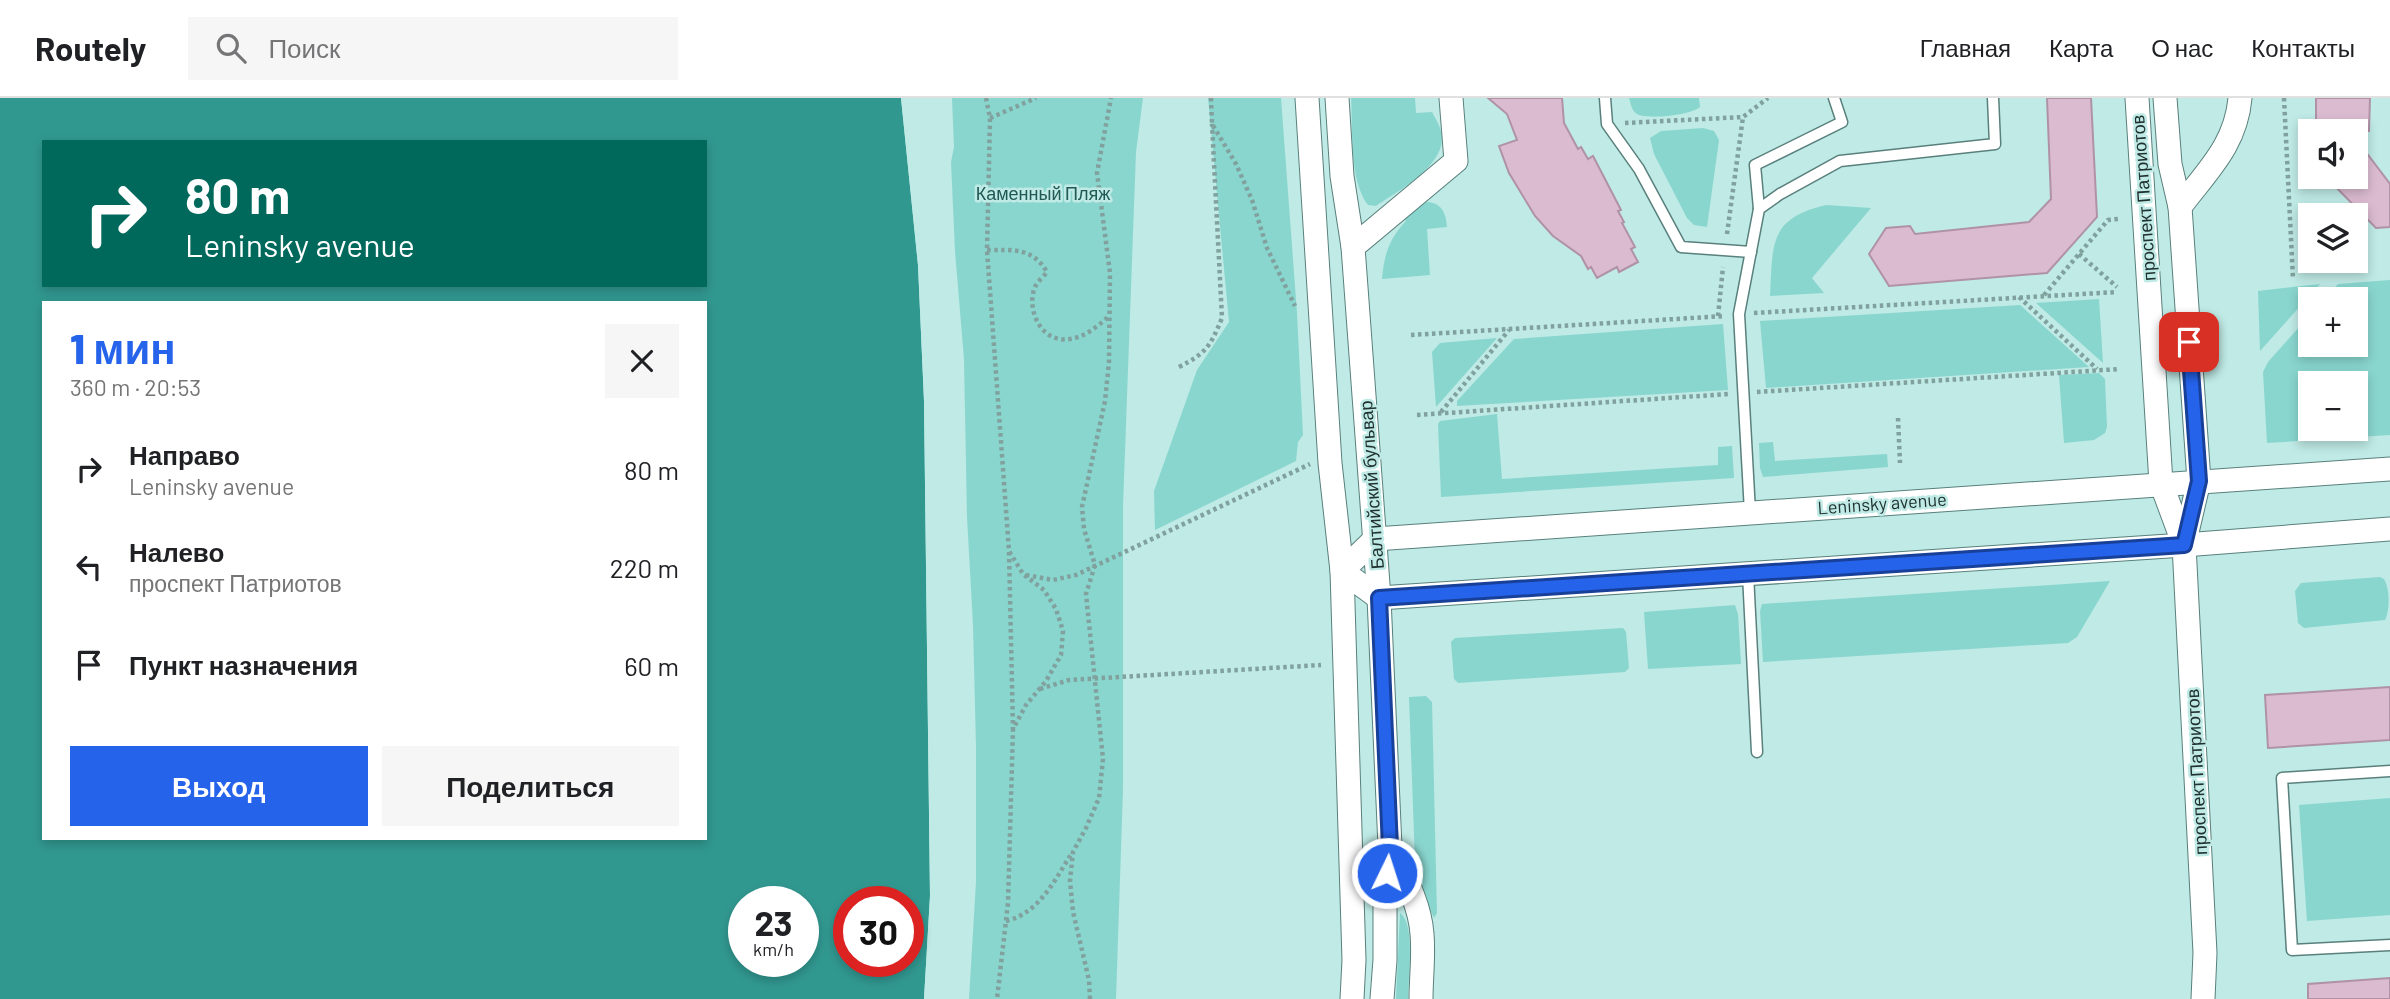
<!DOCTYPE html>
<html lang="ru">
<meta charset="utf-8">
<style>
body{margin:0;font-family:Barlow,sans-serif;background:#f6f6f6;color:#202124;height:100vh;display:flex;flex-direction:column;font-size:26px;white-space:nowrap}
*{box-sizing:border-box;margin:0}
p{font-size:23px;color:#757577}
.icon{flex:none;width:38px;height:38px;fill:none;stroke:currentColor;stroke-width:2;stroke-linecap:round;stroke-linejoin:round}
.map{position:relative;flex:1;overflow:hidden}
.drawer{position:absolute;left:42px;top:203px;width:665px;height:539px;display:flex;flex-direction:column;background:#fff;border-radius:0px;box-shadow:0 4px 10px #0003}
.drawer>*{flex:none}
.banner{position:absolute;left:42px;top:42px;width:665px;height:147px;border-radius:0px;box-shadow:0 4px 10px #0003;background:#00695c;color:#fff;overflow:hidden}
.fabs{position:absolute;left:2298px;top:21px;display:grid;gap:14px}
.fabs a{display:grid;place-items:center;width:70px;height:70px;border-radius:0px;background:#fff;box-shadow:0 4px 10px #0003;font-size:35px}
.speed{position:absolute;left:728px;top:788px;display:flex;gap:14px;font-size:35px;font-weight:700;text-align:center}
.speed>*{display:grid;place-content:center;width:91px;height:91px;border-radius:50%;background:#fff;box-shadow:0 4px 10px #0003;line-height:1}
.speed small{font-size:18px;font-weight:400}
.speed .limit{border:10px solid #d22;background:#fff;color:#111}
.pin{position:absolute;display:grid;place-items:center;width:60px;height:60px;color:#fff;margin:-30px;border-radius:14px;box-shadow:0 4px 10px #0006}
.me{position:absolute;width:77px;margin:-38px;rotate:4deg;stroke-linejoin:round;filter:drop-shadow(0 0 5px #0008)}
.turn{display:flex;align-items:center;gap:24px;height:147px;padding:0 28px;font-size:32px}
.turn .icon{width:91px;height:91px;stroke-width:2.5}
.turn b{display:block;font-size:49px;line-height:60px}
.round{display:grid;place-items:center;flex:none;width:74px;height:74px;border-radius:0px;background:#f6f6f6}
.summary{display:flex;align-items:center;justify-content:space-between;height:119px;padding:0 28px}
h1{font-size:42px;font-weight:800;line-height:52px;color:#2563eb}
.cta{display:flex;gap:14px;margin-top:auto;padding:14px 28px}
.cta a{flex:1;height:80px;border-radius:0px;background:#2563eb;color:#fff;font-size:28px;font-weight:800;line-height:80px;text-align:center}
.cta a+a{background:#f6f6f6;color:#202124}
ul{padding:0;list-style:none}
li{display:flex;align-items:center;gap:21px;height:98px;padding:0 28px}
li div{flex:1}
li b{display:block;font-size:26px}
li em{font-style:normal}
header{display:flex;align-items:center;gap:42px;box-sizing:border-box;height:98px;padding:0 35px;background:#fff;border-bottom:2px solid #e0e0e0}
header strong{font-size:33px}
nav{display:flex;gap:38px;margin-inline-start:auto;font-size:24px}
.search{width:490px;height:63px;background:#f6f6f6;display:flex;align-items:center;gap:18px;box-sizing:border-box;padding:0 24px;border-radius:0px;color:#757577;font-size:26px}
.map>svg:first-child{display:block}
.green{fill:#89d6cf;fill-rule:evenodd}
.water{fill:#319890;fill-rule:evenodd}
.pier{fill:#bfeae5}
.building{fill:#dbbbd0;stroke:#b092a6;stroke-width:2}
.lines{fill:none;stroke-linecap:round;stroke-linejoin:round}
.lane-casing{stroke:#59807c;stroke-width:13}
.street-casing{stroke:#59807c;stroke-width:25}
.path{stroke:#80a19d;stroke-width:4.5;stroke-dasharray:3.5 3.5;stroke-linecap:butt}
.lane{stroke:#fff;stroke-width:10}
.street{stroke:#fff;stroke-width:23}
.route-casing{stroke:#184099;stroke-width:18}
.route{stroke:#2563eb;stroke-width:12}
.labels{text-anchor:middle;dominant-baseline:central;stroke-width:5;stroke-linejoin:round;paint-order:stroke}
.park-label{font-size:18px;fill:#215954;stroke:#bfeae5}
.street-label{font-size:18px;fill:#20312f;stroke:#bfeae5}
</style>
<header>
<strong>Routely</strong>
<div class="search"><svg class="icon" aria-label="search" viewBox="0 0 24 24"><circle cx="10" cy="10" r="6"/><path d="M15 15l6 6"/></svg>Поиск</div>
<nav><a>Главная</a><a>Карта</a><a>О нас</a><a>Контакты</a></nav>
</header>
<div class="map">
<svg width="2390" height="901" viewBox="0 0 2390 901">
<rect width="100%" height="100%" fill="#bfeae5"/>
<g class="green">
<polygon points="952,0 1143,0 1136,54 1123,408 1123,691 1116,901 969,901 976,784 976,648 973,527 967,419 964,261 955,153 951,64 954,49"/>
<polygon points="1208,0 1281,0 1297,215 1303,337 1298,344 1296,363 1155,432 1154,393 1197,272 1229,224"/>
<path d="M1351,0H1415L1416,15L1432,14C1435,20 1440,27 1441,34C1449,66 1398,93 1376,108L1368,107C1349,83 1353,31 1351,0Z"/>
<path d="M1629,0H1699L1700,9C1691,17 1648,22 1637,16C1631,12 1631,6 1629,0Z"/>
<polygon points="1703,30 1714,33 1719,42 1707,129 1694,127 1687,120 1654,56 1650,40 1661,33"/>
<path d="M1427,104C1442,105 1446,115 1447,129L1427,131L1430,177L1382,181C1384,157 1389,141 1406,123L1404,120L1418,108Z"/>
<path d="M1826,107L1871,110L1812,180L1824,195L1770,198C1773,146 1768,121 1826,107Z"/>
<path d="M2390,182V337L2267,345L2263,274L2268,264L2310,217V247H2356V201H2324L2338,186ZM2310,285H2356V331H2310Z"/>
<polygon points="2320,186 2260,253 2258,193"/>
<polygon points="2099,201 2103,265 2036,205"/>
<polygon points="2020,207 2089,269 1766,290 1760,223"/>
<polygon points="1723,226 1728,292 1457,308 1457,303 1514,241"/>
<polygon points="1497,240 1436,309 1432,254 1440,245"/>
<polygon points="2099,275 2105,281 2107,329 2105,335 2094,342 2064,345 2059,277"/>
<polygon points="1497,316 1502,381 1718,367 1718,349 1732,348 1734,380 1441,399 1438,326 1440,323"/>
<polygon points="1773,344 1775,363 1887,356 1888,369 1763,379 1760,370 1759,345"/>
<path d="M2380,479L2384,481C2390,491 2390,512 2385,522L2304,530L2298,525L2295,493L2301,485Z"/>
<polygon points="2110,483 2077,539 2068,545 1763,564 1760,513 1762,506"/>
<polygon points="1735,507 1738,516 1741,566 1648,571 1644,514"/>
<polygon points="1623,530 1626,534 1629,570 1625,574 1458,585 1454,581 1451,544 1455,540"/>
<polygon points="1426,598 1432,604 1437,815 1434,820 1421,792 1423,790 1415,764 1409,599"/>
<polygon points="2390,700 2390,817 2307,823 2299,707"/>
<path d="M1400,815C1416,826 1408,881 1408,901H1396Z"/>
</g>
<path class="water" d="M0,0H901L918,167L924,303L930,798L924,901H0ZM44,44H705V187H44ZM44,205H705V740H44ZM744,803H803V863H744ZM849,803H908V863H849Z"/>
<polygon class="pier" points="901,0 904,0 921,167 928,302 933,798 928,901 924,901 930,798 924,303 918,167"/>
<g class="building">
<polygon points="1488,0 1562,0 1564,25 1578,51 1581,49 1588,61 1593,58 1621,112 1618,113 1624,124 1622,125 1635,149 1631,151 1638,164 1619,174 1617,169 1597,180 1591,169 1588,171 1581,158 1553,138 1535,118 1509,75 1499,48 1517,42 1507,16"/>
<polygon points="2047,0 2091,0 2097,119 2047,175 1889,188 1869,156 1886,130 1910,128 1915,136 2029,124 2051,101"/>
<polygon points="2316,0 2370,0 2369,33 2316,33"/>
<polygon points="2356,41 2390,86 2390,129 2376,130 2326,79 2356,79"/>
<polygon points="2390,589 2390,642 2268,650 2265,597"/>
<polygon points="2390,880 2390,901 2308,901 2308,886"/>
</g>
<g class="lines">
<defs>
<g id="lane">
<polyline points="1605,0 1607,26 1639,71 1681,149 1751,154"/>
<polyline points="1759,111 1755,67 1842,24 1834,0"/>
<polyline points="1750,414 1739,216 1759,111 1780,96 1840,63 1995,46 1993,0"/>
<polyline points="1748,476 1757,654"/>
<polyline points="2390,673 2282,680 2292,852 2390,847"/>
</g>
<g id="street">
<polyline points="1307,0 1330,365 1342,473 1354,862 1352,901"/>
<polyline points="1337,0 1342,78 1353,149 1379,500 1390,749 1385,802 1385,862 1382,901"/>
<polyline points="2137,0 2161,385 2184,447"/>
<polyline points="2165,0 2170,66 2180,109 2199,383 2184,447 2205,855 2203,901"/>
<path d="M2180,109C2207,73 2236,47 2240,0"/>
<polyline points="1353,149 1456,63 1451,0"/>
<polyline points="2390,371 1375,441 1342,473 1379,500 2184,447 2390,431"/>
<path d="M1390,749C1403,776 1420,805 1422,836C1424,857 1421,880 1421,901"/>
</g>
</defs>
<use href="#lane" class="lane-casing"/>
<use href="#street" class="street-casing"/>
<g class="path">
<polyline points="986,0 990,20 987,152 1009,453 1023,476 1044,492 1056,511 1063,533 1061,557 1046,583 1026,607 1013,631 1008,805 997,901"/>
<polyline points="1211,0 1212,26 1236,66 1252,102 1267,150 1295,208"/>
<polyline points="2284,0 2293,181"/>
<polyline points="990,20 1036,0"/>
<polyline points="1625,25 1743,19 1768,0"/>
<polyline points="1727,136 1743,19"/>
<path d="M987,152C1013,152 1032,149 1047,174C1044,178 1038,183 1036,187C1026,206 1037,238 1060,241C1079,244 1096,230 1109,218"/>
<polyline points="2079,156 2117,189"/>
<polyline points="2044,197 2108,122 2118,121"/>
<polyline points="2019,199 2097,271"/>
<polyline points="1754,215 2117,194"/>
<polyline points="1718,218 1723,169"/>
<polyline points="1411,237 1725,218"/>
<path d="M1179,269C1206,255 1210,249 1222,220L1212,26"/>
<polyline points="1757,294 2120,271"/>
<polyline points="1441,314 1509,232"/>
<polyline points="1417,317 1728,296"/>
<polyline points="1898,320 1900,365"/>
<polyline points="1009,454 1013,631"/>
<polyline points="1026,477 1053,482 1076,477 1310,366"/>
<polyline points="1040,591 1069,582 1321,567"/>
<path d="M1006,823C1040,815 1055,781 1072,755"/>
<polyline points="1090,901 1089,882 1073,814 1070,783 1073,754 1086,730 1099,700 1103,661 1086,496 1095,467 1084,431 1082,409 1105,303 1109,264 1110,175 1097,75 1111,0"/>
</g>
<use href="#lane" class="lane"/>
<use href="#street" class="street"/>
</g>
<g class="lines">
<defs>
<polyline id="route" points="1387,775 1390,749 1379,500 2184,447 2199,383 2189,244"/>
</defs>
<use href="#route" class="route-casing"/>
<use href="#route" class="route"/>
</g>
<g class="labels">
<g class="park-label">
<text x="1043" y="95">Каменный Пляж</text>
</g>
<g class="street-label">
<text transform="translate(2143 100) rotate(-94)">проспект Патриотов</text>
<text transform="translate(1371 387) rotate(-94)">Балтийский бульвар</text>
<text transform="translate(1882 405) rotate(-4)">Leninsky avenue</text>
<text transform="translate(2196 674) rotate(-93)">проспект Патриотов</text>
</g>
</g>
</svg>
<div class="fabs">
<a><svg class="icon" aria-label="sound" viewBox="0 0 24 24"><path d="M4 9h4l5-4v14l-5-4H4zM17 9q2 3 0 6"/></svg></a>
<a><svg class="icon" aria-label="layers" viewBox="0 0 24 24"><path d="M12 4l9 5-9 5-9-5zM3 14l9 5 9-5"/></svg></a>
<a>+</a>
<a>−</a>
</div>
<div class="speed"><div>23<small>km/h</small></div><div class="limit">30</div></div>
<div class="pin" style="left:2189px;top:244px;background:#d93025"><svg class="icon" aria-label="arrive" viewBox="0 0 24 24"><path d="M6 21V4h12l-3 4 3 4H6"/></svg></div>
<svg class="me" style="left:1387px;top:775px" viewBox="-20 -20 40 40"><circle r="17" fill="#2563eb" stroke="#fff" stroke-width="3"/><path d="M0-11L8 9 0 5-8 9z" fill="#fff"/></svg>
<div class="banner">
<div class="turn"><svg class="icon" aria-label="right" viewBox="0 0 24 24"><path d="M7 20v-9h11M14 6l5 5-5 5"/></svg><div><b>80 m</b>Leninsky avenue</div></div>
</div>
<section class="drawer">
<div class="summary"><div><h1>1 мин</h1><p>360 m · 20:53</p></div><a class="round"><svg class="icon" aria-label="close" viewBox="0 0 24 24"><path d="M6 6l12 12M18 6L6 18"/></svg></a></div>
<ul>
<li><svg class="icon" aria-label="right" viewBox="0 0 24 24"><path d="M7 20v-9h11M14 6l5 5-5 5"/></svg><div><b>Направо</b><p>Leninsky avenue</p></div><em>80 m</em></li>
<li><svg class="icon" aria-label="left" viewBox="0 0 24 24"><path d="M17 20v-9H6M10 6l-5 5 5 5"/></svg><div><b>Налево</b><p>проспект Патриотов</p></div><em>220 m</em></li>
<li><svg class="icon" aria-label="arrive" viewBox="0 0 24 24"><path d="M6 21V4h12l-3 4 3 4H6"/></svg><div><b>Пункт назначения</b></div><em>60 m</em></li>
</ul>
<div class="cta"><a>Выход</a><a>Поделиться</a></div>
</section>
</div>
